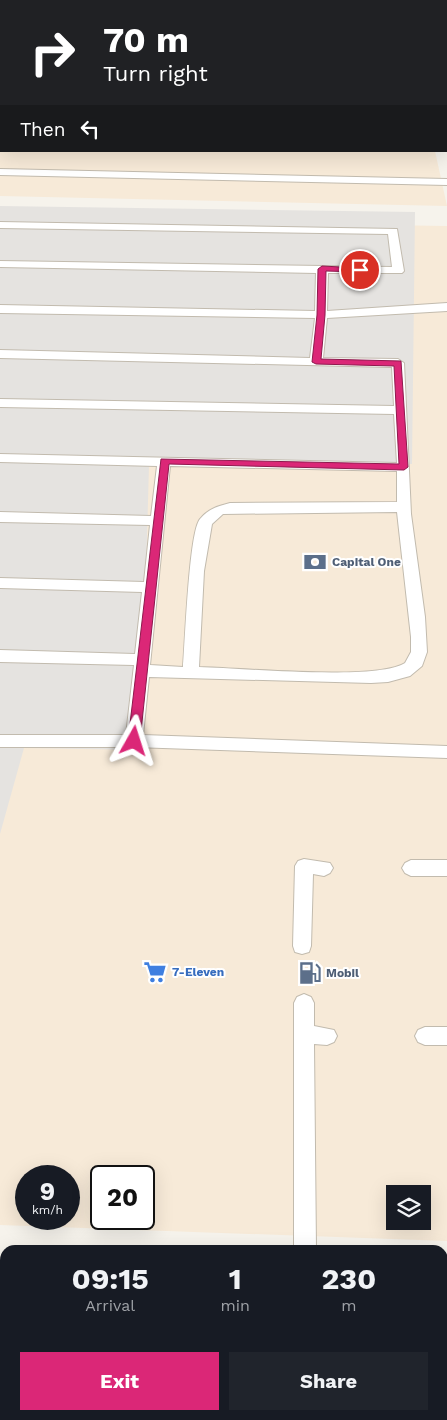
<!DOCTYPE html>
<style>
body{margin:0;font-family:"Work Sans",sans-serif;background:#20242c;color:#f1f3f6;height:100vh;display:flex;flex-direction:column;font-size:19px;white-space:nowrap}
*{box-sizing:border-box;margin:0}
p{font-size:16px;color:#9ea1a6}
.icon{flex:none;width:28px;height:28px;fill:none;stroke:currentColor;stroke-width:2;stroke-linecap:round;stroke-linejoin:round}
.map{position:relative;flex:1;overflow:hidden}
.side{position:absolute;left:0px;top:1245px;width:448px;height:175px;display:flex;flex-direction:column;background:#171b24;border-radius:15px 15px 0 0;box-shadow:0 5px 20px #0002}
.side>*{flex:none}
.guide{position:absolute;left:0px;top:0px;width:448px;height:152px;box-shadow:0 5px 20px #0002;background:#202124;color:#fff;overflow:hidden}
.fabs{position:absolute;left:386px;top:1185px;display:grid;gap:10px}
.fabs a{display:grid;place-items:center;width:45px;height:45px;border-radius:0px;background:#171b24;box-shadow:0 5px 20px #0002;font-size:25px}
.speed{position:absolute;left:15px;top:1165px;display:flex;gap:10px;font-size:25px;font-weight:700;text-align:center}
.speed>*{display:grid;place-content:center;width:65px;height:65px;border-radius:50%;background:#171b24;box-shadow:0 5px 20px #0002;line-height:1}
.speed small{font-size:12px;font-weight:400}
.speed .limit{border:2px solid #111;border-radius:8px;background:#fff;color:#111}
.pin{position:absolute;display:grid;place-items:center;width:42px;height:42px;color:#fff;margin:-21px;border:2px solid #fff;border-radius:50%;box-shadow:0 1px 5px #0007}
.me{position:absolute;width:55px;margin:-28px;rotate:6deg;stroke-linejoin:round;filter:drop-shadow(0 0 4px #0008)}
.turn{display:flex;align-items:center;gap:18px;height:105px;padding:0 20px;font-size:22px}
.turn .icon{width:65px;height:65px;stroke-width:2.5}
.turn b{display:block;font-size:35px;line-height:42px}
.then{display:flex;align-items:center;height:48px;padding:0 20px;background:#0003;gap:10px;font-size:19px}
.eta{display:flex;justify-content:space-evenly;align-items:center;height:85px;text-align:center}
.eta b{font-size:30px;font-weight:700;line-height:35px}
.primary-button{display:flex;gap:10px;margin-top:auto;padding:10px 20px}
.primary-button a{flex:1;height:58px;border-radius:0px;background:#db2777;color:#fff;font-size:20px;font-weight:700;line-height:58px;text-align:center}
.primary-button a+a{background:#20242c;color:#f1f3f6}
.map>svg:first-child{display:block}
.commercial{fill:#f7ead8;fill-rule:evenodd}
.parking{fill:#e5e3e0}
.lines{fill:none;stroke-linecap:round;stroke-linejoin:round}
.lane-casing{stroke:#c2bbae;stroke-width:2}
.secondary-casing{stroke:#d6c79b;stroke-width:1}
.primary-casing{stroke:#e6c16a;stroke-width:1}
.lane{fill:#fff;fill-rule:evenodd}
.secondary{fill:#fff3cd;fill-rule:evenodd}
.primary{fill:#ffe39c;fill-rule:evenodd}
.route{fill:#db2777;stroke:#8e194d}
.labels{text-anchor:middle;dominant-baseline:central;stroke-width:4;stroke-linejoin:round;paint-order:stroke}
.service-label{font-size:12px;font-weight:bold;fill:#4e5e75;stroke:#fff;text-anchor:start}
.shop-label{font-size:12px;font-weight:bold;fill:#366cbe;stroke:#fff;text-anchor:start}
</style>
<div class="map">
<svg width="447" height="1420" viewBox="0 0 447 1420">
<rect width="100%" height="100%" fill="#f6f3ec"/>
<g class="commercial">
<polygon points="0,0 402,0 1,1 1,151 435,151 447,206 0,196"/>
<path d="M0,219L447,226V1241L0,1225ZM26,1176H69V1219H26ZM101,1176H144V1219H101ZM395,1194H422V1221H395Z"/>
</g>
<polygon class="parking" points="0,206 415,212 412,464 149,466 141,750 24,748 0,834"/>
<g class="lines">
<defs>
<g id="lane">
<rect x="178" y="0" width="8" height="1"/>
<rect x="304" y="0" width="8" height="1"/>
<polygon points="367,0 376,0 376,1 368,1"/>
<rect x="446" y="99" width="1" height="6"/>
<polygon points="0,169 447,179 447,185 0,175"/>
<path d="M0,222L397,229L404,271L402,273H328L327,311L447,303V311L327,318L323,358L398,359L404,363L411,514L425,617L427,652L422,666L410,676L388,682L371,683L149,677L143,735L447,746V758L134,747H0V735H126L134,665L0,662V650L135,654L142,592L0,588V578L144,582L150,525L0,522V512L151,516L157,466L0,462V454L397,463L394,414L0,407V399L394,406L392,367L0,358V350L310,358L315,318L0,313V305L315,311L316,273L0,267V261L392,267L388,234L0,228ZM170,466L397,471V502L230,503C218,506 208,509 200,519C189,531 185,644 183,667L150,665ZM397,512L411,637V652L405,663C377,681 240,668 199,667L204,571L212,524L223,514Z"/>
<polygon points="304,859 330,863 333,868 330,873 324,876 313,874 311,946 309,952 302,954 295,952 293,946 295,866 298,861"/>
<polygon points="411,860 447,860 447,876 411,876 405,873 402,868 405,863"/>
<polygon points="304,994 311,997 314,1003 314,1026 334,1030 337,1036 334,1042 327,1045 314,1044 316,1250 294,1250 294,1003 297,997"/>
<polygon points="425,1027 447,1027 447,1045 425,1045 418,1042 415,1036 418,1030"/>
<polygon points="128,1415 152,1415 151,1420 127,1420"/>
</g>
<g id="secondary">
<rect x="0" y="1266" width="5" height="38"/>
<rect x="442" y="1288" width="5" height="38"/>
<polygon points="0,1378 5,1378 5,1415 12,1415 0,1418"/>
<polygon points="442,1393 447,1394 447,1420 425,1420 423,1415 442,1415"/>
</g>
<rect id="primary" x="446" y="14" width="1" height="11"/>
</defs>
<use href="#lane" class="lane-casing"/>
<use href="#secondary" class="secondary-casing"/>
<use href="#primary" class="primary-casing"/>
<use href="#lane" class="lane"/>
<use href="#secondary" class="secondary"/>
<use href="#primary" class="primary"/>
</g>
<polygon class="route" points="322,266 360,268 364,270 360,272 326,271 325,315 321,359 401,361 408,467 404,470 169,464 140,741 134,746 130,744 128,741 161,459 399,464 394,366 316,364 312,362 317,315 318,269"/>
<defs>
<symbol id="bank-bare" viewBox="-9 -9 18 18"><path d="M-6-4H6V4H-6ZM0-2.3a2.3 2.3 0 1 0 0 4.6a2.3 2.3 0 1 0 0-4.6Z" fill="#5c6f8a" stroke="#fff" stroke-width="2.5" paint-order="stroke"/></symbol>
<symbol id="supermarket-bare" viewBox="-9 -9 18 18"><path d="M-6-5.5h2.5l.6 2H6L4.5 2H-2.5L-4.4-4H-6ZM-1.5 3.2a1.3 1.3 0 1 0 .1 0ZM3 3.2a1.3 1.3 0 1 0 .1 0Z" fill="#3f7fe0" stroke="#fff" stroke-width="2.5" paint-order="stroke"/></symbol>
<symbol id="fuel-bare" viewBox="-9 -9 18 18"><path d="M-5.5-6h7V0h2V4h1.3V-2.5L3-4.5l.8-.8L6-3V5H2.5V1h-1V6h-7ZM-4.2-4.7v3.2H.2V-4.7Z" fill="#5c6f8a" stroke="#fff" stroke-width="2.5" paint-order="stroke"/></symbol>
</defs>
<g fill-rule="evenodd">
<use href="#bank-bare" x="299" y="546" width="32" height="32"/>
<use href="#supermarket-bare" x="139" y="956" width="32" height="32"/>
<use href="#fuel-bare" x="294" y="957" width="32" height="32"/>
</g>
<g class="labels">
<g class="service-label">
<text x="332" y="562">Capital One</text>
<text x="326" y="973">Mobil</text>
</g>
<g class="shop-label">
<text x="172" y="972">7-Eleven</text>
</g>
</g>
</svg>
<div class="fabs">
<a><svg class="icon" aria-label="layers" viewBox="0 0 24 24"><path d="M12 4l9 5-9 5-9-5zM3 14l9 5 9-5"/></svg></a>
</div>
<div class="speed"><div>9<small>km/h</small></div><div class="limit">20</div></div>
<div class="pin" style="left:360px;top:270px;background:#d93025"><svg class="icon" aria-label="arrive" viewBox="0 0 24 24"><path d="M6 21V4h12l-3 4 3 4H6"/></svg></div>
<svg class="me" style="left:134px;top:741px" viewBox="-20 -20 40 40"><path d="M0-17L14 15 0 8-14 15z" fill="#db2777" stroke="#fff" stroke-width="4"/></svg>
<div class="guide">
<div class="turn"><svg class="icon" aria-label="right" viewBox="0 0 24 24"><path d="M7 20v-9h11M14 6l5 5-5 5"/></svg><div><b>70 m</b>Turn right</div></div>
<div class="then">Then<svg class="icon" aria-label="left" viewBox="0 0 24 24"><path d="M17 20v-9H6M10 6l-5 5 5 5"/></svg></div>
</div>
<section class="side">
<div class="eta">
<div><b>09:15</b><p>Arrival</p></div>
<div><b>1</b><p>min</p></div>
<div><b>230</b><p>m</p></div>
</div>
<div class="primary-button"><a>Exit</a><a>Share</a></div>
</section>
</div>
